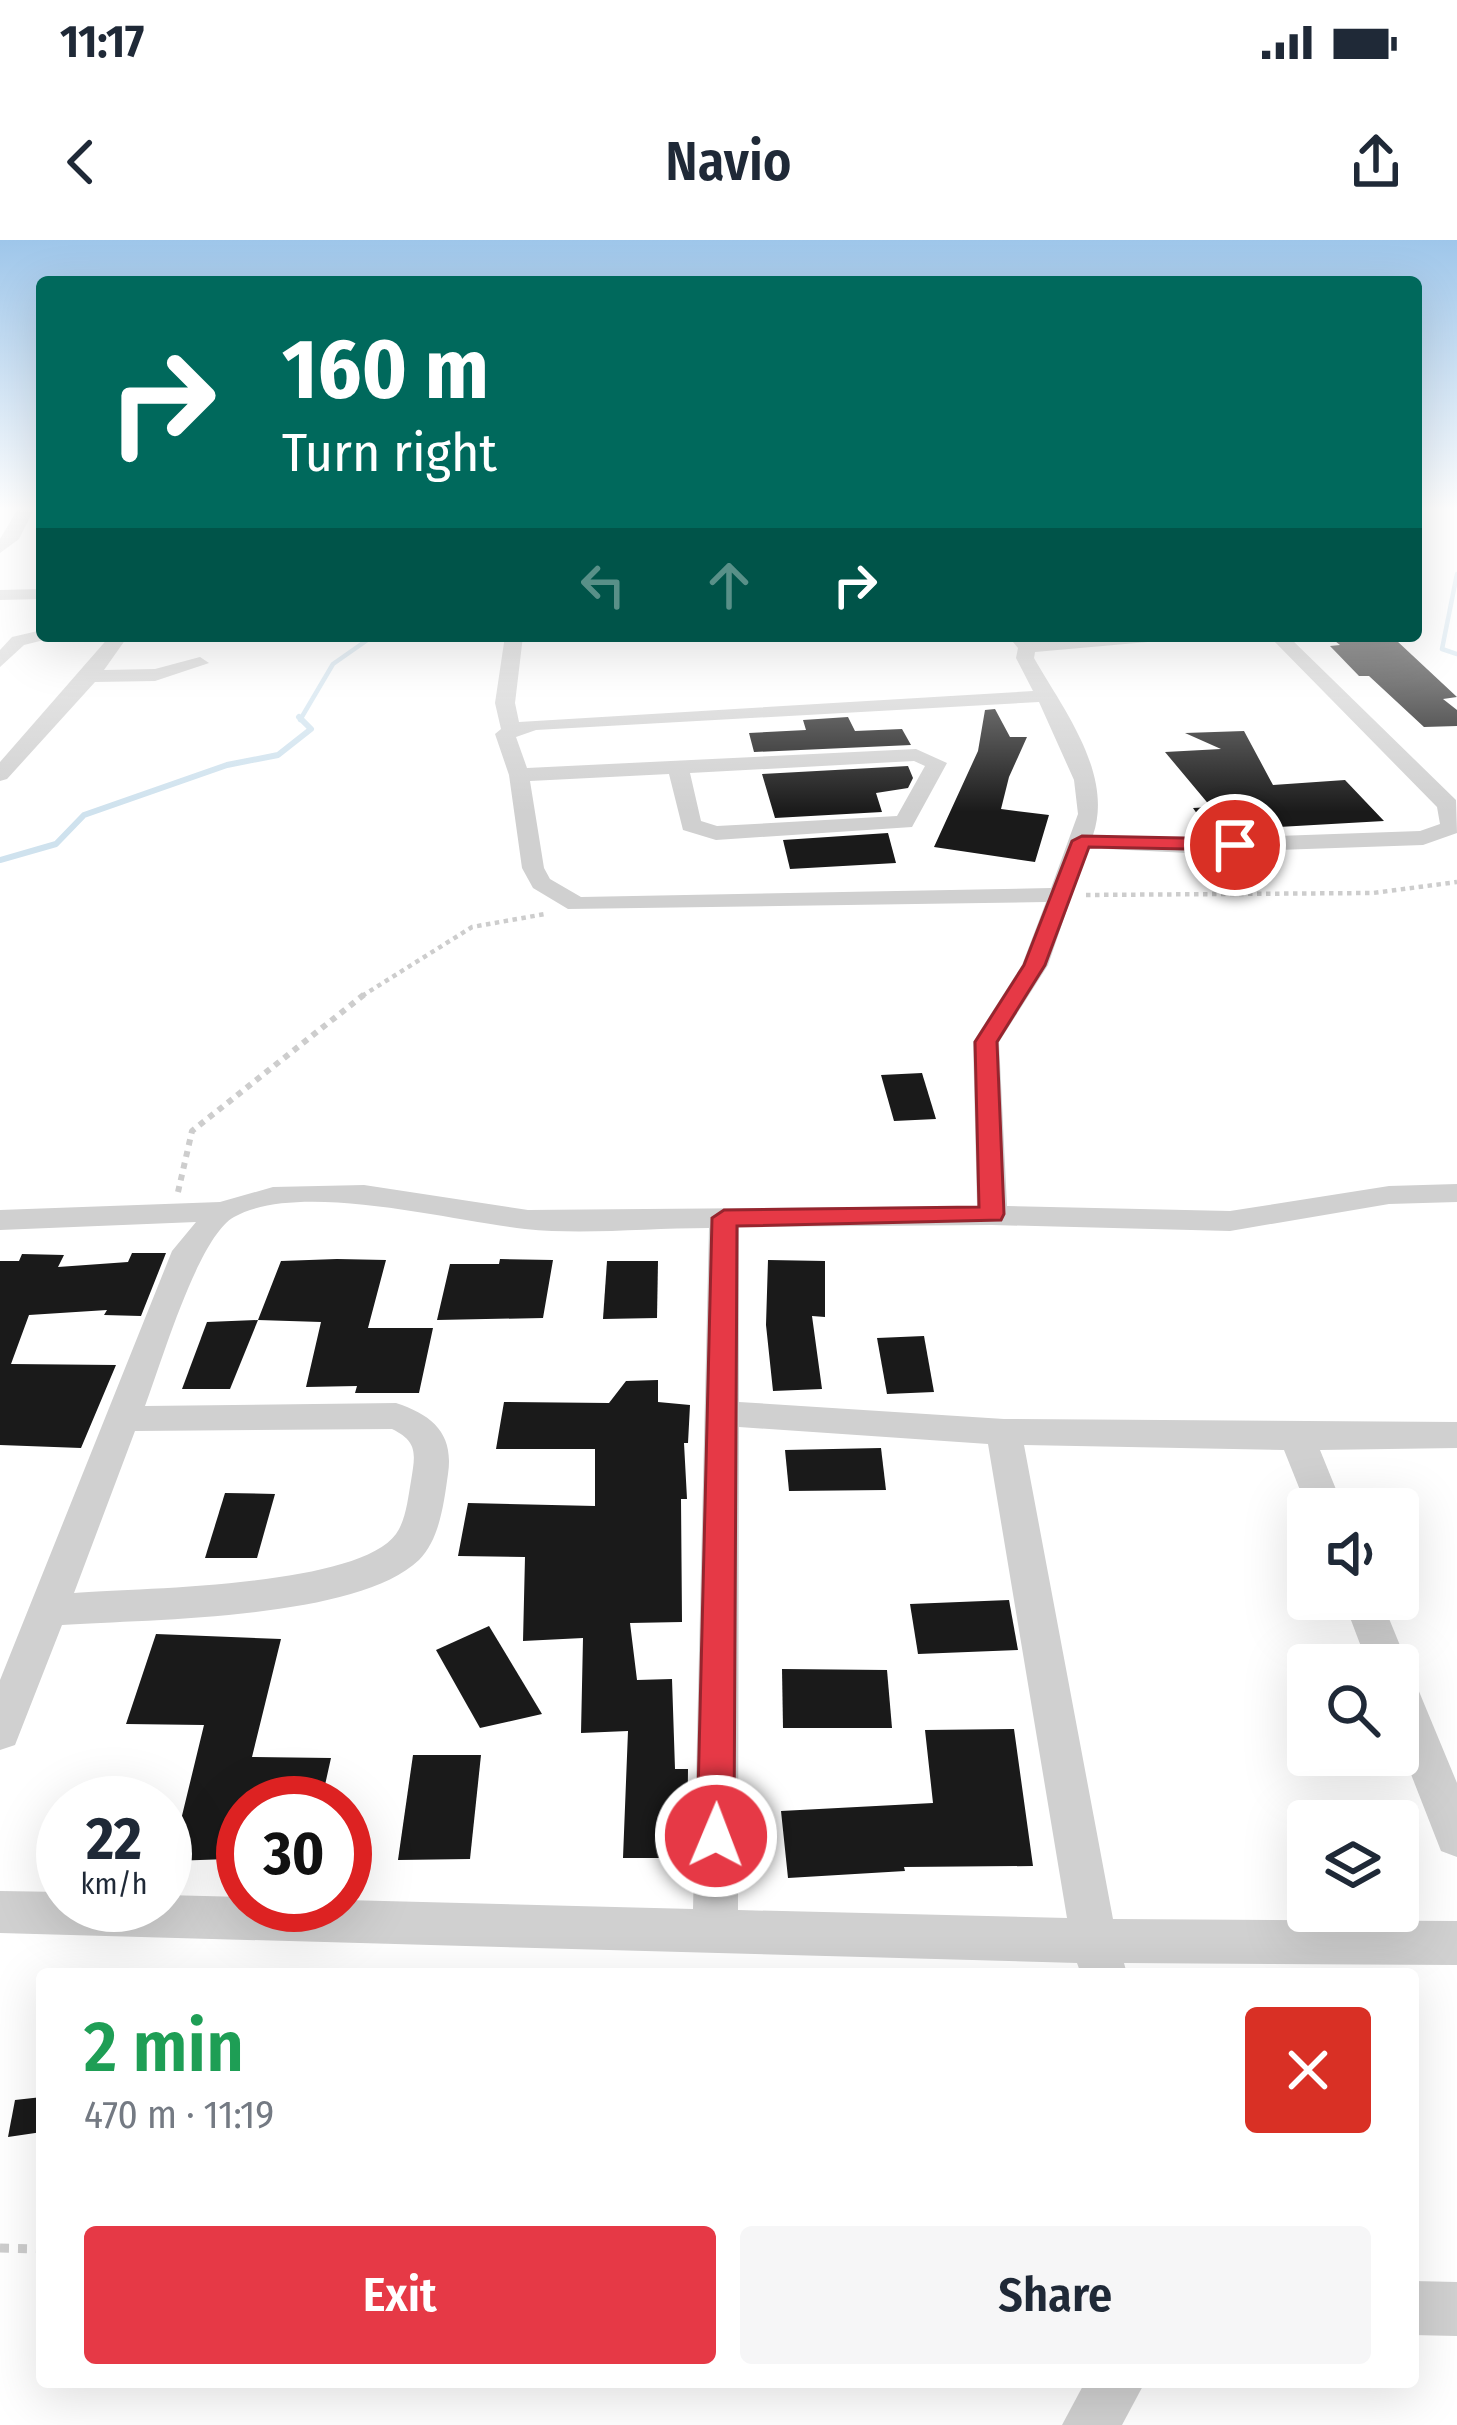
<!DOCTYPE html>
<meta charset="utf-8">
<style>
body{margin:0;font-family:"Fira Sans Condensed",sans-serif;background:#f6f6f7;color:#1f2937;height:100vh;display:flex;flex-direction:column;font-size:45px;white-space:nowrap}
*{box-sizing:border-box;margin:0}
p{font-size:39px;color:#747a83}
.icon{flex:none;width:66px;height:66px;fill:none;stroke:currentColor;stroke-width:2;stroke-linecap:round;stroke-linejoin:round}
.map{position:relative;flex:1;overflow:hidden}
.panel{position:absolute;left:36px;top:1728px;width:1383px;height:420px;display:flex;flex-direction:column;background:#fff;border-radius:12px;box-shadow:0 12px 48px #0002}
.panel>*{flex:none}
.guide{position:absolute;left:36px;top:36px;width:1386px;height:366px;border-radius:12px;box-shadow:0 12px 48px #0002;background:#00695c;color:#fff;overflow:hidden}
.buttons{position:absolute;left:1287px;top:1248px;display:grid;gap:24px}
.buttons a{display:grid;place-items:center;width:132px;height:132px;border-radius:12px;background:#fff;box-shadow:0 12px 48px #0002;font-size:60px}
.speed{position:absolute;left:36px;top:1536px;display:flex;gap:24px;font-size:60px;font-weight:700;text-align:center}
.speed>*{display:grid;place-content:center;width:156px;height:156px;border-radius:50%;background:#fff;box-shadow:0 12px 48px #0002;line-height:1}
.speed small{font-size:30px;font-weight:400}
.speed .limit{border:18px solid #d22;background:#fff;color:#111}
.pin{position:absolute;display:grid;place-items:center;width:102px;height:102px;color:#fff;margin:-51px;border:6px solid #fff;border-radius:50%;box-shadow:0 3px 12px #0007}
.me{position:absolute;width:132px;margin:-66px;rotate:1deg;stroke-linejoin:round;filter:drop-shadow(0 0 9px #0008)}
.turn{display:flex;align-items:center;gap:42px;height:252px;padding:0 48px;font-size:54px}
.turn .icon{width:156px;height:156px;stroke-width:2.5}
.turn b{display:block;font-size:84px;line-height:102px}
.lanes{display:flex;align-items:center;height:114px;padding:0 48px;background:#0003;justify-content:center;gap:60px;direction:ltr}
.lanes .off{opacity:.35}
.round{display:grid;place-items:center;flex:none;width:126px;height:126px;border-radius:12px;background:#f6f6f7}
.summary{display:flex;align-items:center;justify-content:space-between;height:204px;padding:0 48px}
h1{font-size:72px;font-weight:600;line-height:90px;color:#1e9e55}
.cta{display:flex;gap:24px;margin-top:auto;padding:24px 48px}
.cta a{flex:1;height:138px;border-radius:12px;background:#e63946;color:#fff;font-size:48px;font-weight:600;line-height:138px;text-align:center}
.cta a+a{background:#f6f6f7;color:#1f2937}
.status{display:flex;justify-content:space-between;align-items:center;height:84px;padding:0 60px;background:#fff;direction:ltr}
.status svg{height:33px;fill:currentColor}
header{display:flex;justify-content:space-between;align-items:center;height:156px;padding:0 48px;background:#fff;font-size:54px;font-weight:600}
.map>svg:first-child{display:block}
.lines{fill:none;stroke-linecap:round;stroke-linejoin:round}
.stream-far1{stroke:#cfe2ee;stroke-width:4.5}
.stream{stroke:#cfe2ee;stroke-width:6}
.building{fill:#1a1a1a}
.path-far2{stroke:#cdcdcd;stroke-width:4.5;stroke-dasharray:4.5 4.5;stroke-linecap:butt}
.path-far1{stroke:#cdcdcd;stroke-width:6;stroke-dasharray:6 6;stroke-linecap:butt}
.path{stroke:#cdcdcd;stroke-width:9;stroke-dasharray:9 9;stroke-linecap:butt}
.street{fill:#d0d0d0;fill-rule:evenodd}
.route{fill:#e63946;stroke:#96252e;stroke-width:3}
</style>
<div class="status"><b>11:17</b><svg viewBox="0 0 49 12"><path d="M0 12V9h3v3zM5 12V6h3v6zM10 12V3h3v9zM15 12V0h3v12zM26 1h20v11H26zM47 4h2v5h-2z"/></svg></div>
<header><svg class="icon" aria-label="back" viewBox="0 0 24 24"><path d="M15 5l-7 7 7 7"/></svg>Navio<svg class="icon" aria-label="share" viewBox="0 0 24 24"><path d="M12 15V3M7 8l5-5 5 5M5 13v7h14v-7"/></svg></header>
<div class="map">
<svg width="1457" height="2185" viewBox="0 0 1457 2185">
<rect width="100%" height="100%" fill="#fff"/>
<g class="lines">
<g class="stream-far1">
<polyline points="1457,334 1442,409 1457,414"/>
<polyline points="300,480 333,424 373,396"/>
</g>
<polyline class="stream" points="0,620 56,604 84,575 227,525 278,515 311,489 299,477"/>
</g>
<g class="building">
<polygon points="1335,401 1397,401 1457,457 1443,459 1457,470 1457,486 1424,487 1369,436 1359,436 1330,406 1340,405"/>
<polygon points="995,469 1010,497 1027,497 1009,537 1001,569 1049,575 1035,622 934,607 978,511 985,470"/>
<polygon points="848,477 855,491 902,489 911,505 754,512 749,493 806,490 803,480"/>
<polygon points="1244,491 1273,545 1345,540 1384,581 1209,591 1193,568 1211,567 1165,512 1221,509 1185,493"/>
<polygon points="908,526 913,538 908,548 876,553 882,572 775,578 762,534"/>
<polygon points="888,593 896,623 790,629 783,600"/>
<polygon points="922,833 936,879 894,881 881,835"/>
<polygon points="132,1013 166,1013 141,1076 104,1075 107,1070 29,1075 11,1124 116,1125 81,1208 0,1205 0,1021 19,1021 22,1014 64,1015 58,1027 128,1022"/>
<polygon points="337,1019 386,1020 368,1088 433,1088 419,1153 355,1153 357,1146 306,1147 321,1082 258,1080 281,1021"/>
<polygon points="500,1019 553,1020 543,1078 437,1080 450,1024 499,1024"/>
<polygon points="768,1020 825,1021 825,1077 812,1076 822,1149 773,1151 766,1085"/>
<polygon points="607,1021 658,1021 657,1078 603,1079"/>
<polygon points="258,1080 230,1149 182,1149 207,1082"/>
<polygon points="924,1096 934,1152 887,1154 877,1098"/>
<polygon points="658,1140 658,1162 690,1165 688,1203 684,1203 687,1259 681,1259 682,1382 630,1383 637,1440 672,1439 675,1529 688,1529 687,1618 623,1618 628,1491 581,1493 583,1398 523,1401 525,1317 458,1316 468,1263 595,1266 595,1209 496,1209 504,1162 609,1163 626,1141"/>
<polygon points="881,1208 886,1250 789,1251 785,1210"/>
<polygon points="225,1253 275,1254 257,1318 205,1318"/>
<polygon points="1009,1360 1018,1410 918,1414 910,1364"/>
<polygon points="489,1386 542,1474 480,1488 436,1410"/>
<polygon points="156,1394 281,1399 252,1517 331,1518 321,1563 241,1563 229,1619 171,1621 204,1485 126,1484"/>
<polygon points="782,1429 887,1430 892,1488 783,1488"/>
<polygon points="1014,1489 1033,1626 904,1627 905,1631 788,1638 781,1571 933,1563 925,1490"/>
<polygon points="413,1515 481,1515 470,1619 398,1620"/>
<polygon points="42,1857 42,1892 8,1897 15,1860"/>
</g>
<g class="lines">
<g class="path-far2">
<polyline points="1086,655 1373,653 1457,642"/>
<polyline points="362,756 472,687 545,674"/>
</g>
<polyline class="path-far1" points="178,952 192,891 366,753"/>
<polyline class="path" points="0,2008 42,2009"/>
<g class="street">
<polygon points="19,267 35,267 19,299 0,313 0,299"/>
<polygon points="42,349 42,359 0,360 0,350"/>
<polygon points="42,390 42,396 48,399 24,405 0,427 0,410 12,397"/>
<polygon points="110,396 128,396 104,430 155,429 200,417 209,423 155,441 95,442 7,539 0,541 0,522"/>
<polygon points="184,396 211,396 212,397 203,402"/>
<path d="M505,396H523L515,463L519,482L1033,451L1016,418L1018,408L1008,396H1027L1032,401L1168,396L1159,401L1035,412L1034,418C1063,469 1114,534 1093,595L1188,599L1420,591L1440,584L1437,567L1269,396H1288L1456,560L1457,593L1423,605L1188,613L1088,608L1048,725L999,802L1007,966L1230,971L1389,946L1457,944V962L1389,964L1230,991L992,985L739,987V1162L1004,1179L1457,1182V1208L1320,1210L1344,1269L1308,1270L1284,1210L1024,1205L1113,1679L1457,1681V1725L1124,1723L1127,1734H1081L1077,1723L0,1693V1651L63,1652V1665H165V1655L243,1657V1665H345V1660L693,1669L709,988C648,988 584,995 525,989C451,981 300,940 234,977C198,997 161,1124 145,1166L396,1163C433,1175 454,1194 448,1234C444,1262 440,1299 419,1320C356,1380 148,1379 62,1385L15,1505L0,1510V1440L172,1011L196,982L0,990V970L220,962L273,947L364,945L528,970L977,966L973,802L1022,725L1046,662L568,669L533,648L522,628L509,535L495,494L501,489L495,463ZM1039,462L1074,540L1078,574L1051,648L581,657L550,639L544,628L530,541L669,534L683,590L716,600L912,587L947,523L916,509L527,528L516,497L536,490ZM914,521L925,526L897,576L717,586L701,581L690,533ZM739,1187L988,1204L1067,1678L738,1670ZM392,1189C419,1202 415,1215 411,1241C408,1258 406,1280 396,1294C358,1347 139,1348 74,1353L135,1191Z"/>
<polygon points="1343,1359 1381,1359 1408,1425 1404,1434 1412,1437 1418,1449 1457,1543 1457,1617 1441,1611 1398,1501 1398,1425 1368,1425"/>
<polygon points="1413,2041 1457,2042 1457,2096 1413,2095"/>
<polygon points="1085,2142 1145,2142 1122,2185 1062,2185"/>
</g>
</g>
<linearGradient id="sky" x2="0" y2="1"><stop stop-color="#9ec6ea"/><stop offset="0.47" stop-color="#fff"/><stop offset="1" stop-color="#fff" stop-opacity="0"/></linearGradient>
<rect width="1457" height="572" fill="url(#sky)"/>
<polygon class="route" points="1082,596 1235,599 1244,605 1235,610 1089,607 1045,725 997,802 1004,974 1001,980 737,986 734,1596 728,1608 716,1613 703,1608 697,1596 712,978 724,970 979,967 975,802 1024,725 1072,601"/>
</svg>
<div class="buttons">
<a><svg class="icon" aria-label="sound" viewBox="0 0 24 24"><path d="M4 9h4l5-4v14l-5-4H4zM17 9q2 3 0 6"/></svg></a>
<a><svg class="icon" aria-label="search" viewBox="0 0 24 24"><circle cx="10" cy="10" r="6"/><path d="M15 15l6 6"/></svg></a>
<a><svg class="icon" aria-label="layers" viewBox="0 0 24 24"><path d="M12 4l9 5-9 5-9-5zM3 14l9 5 9-5"/></svg></a>
</div>
<div class="speed"><div>22<small>km/h</small></div><div class="limit">30</div></div>
<div class="pin" style="left:1235px;top:605px;background:#d93025"><svg class="icon" aria-label="arrive" viewBox="0 0 24 24"><path d="M6 21V4h12l-3 4 3 4H6"/></svg></div>
<svg class="me" style="left:716px;top:1596px" viewBox="-20 -20 40 40"><circle r="17" fill="#e63946" stroke="#fff" stroke-width="3"/><path d="M0-11L8 9 0 5-8 9z" fill="#fff"/></svg>
<div class="guide">
<div class="turn"><svg class="icon" aria-label="right" viewBox="0 0 24 24"><path d="M7 20v-9h11M14 6l5 5-5 5"/></svg><div><b>160 m</b>Turn right</div></div>
<div class="lanes"><svg class="icon off" aria-label="left" viewBox="0 0 24 24"><path d="M17 20v-9H6M10 6l-5 5 5 5"/></svg><svg class="icon off" aria-label="ahead" viewBox="0 0 24 24"><path d="M12 20V5M6 11l6-6 6 6"/></svg><svg class="icon" aria-label="right" viewBox="0 0 24 24"><path d="M7 20v-9h11M14 6l5 5-5 5"/></svg></div>
</div>
<section class="panel">
<div class="summary"><div><h1>2 min</h1><p>470 m · 11:19</p></div><a class="round" style="background:#d93025;color:#fff"><svg class="icon" aria-label="close" viewBox="0 0 24 24"><path d="M6 6l12 12M18 6L6 18"/></svg></a></div>
<div class="cta"><a>Exit</a><a>Share</a></div>
</section>
</div>
